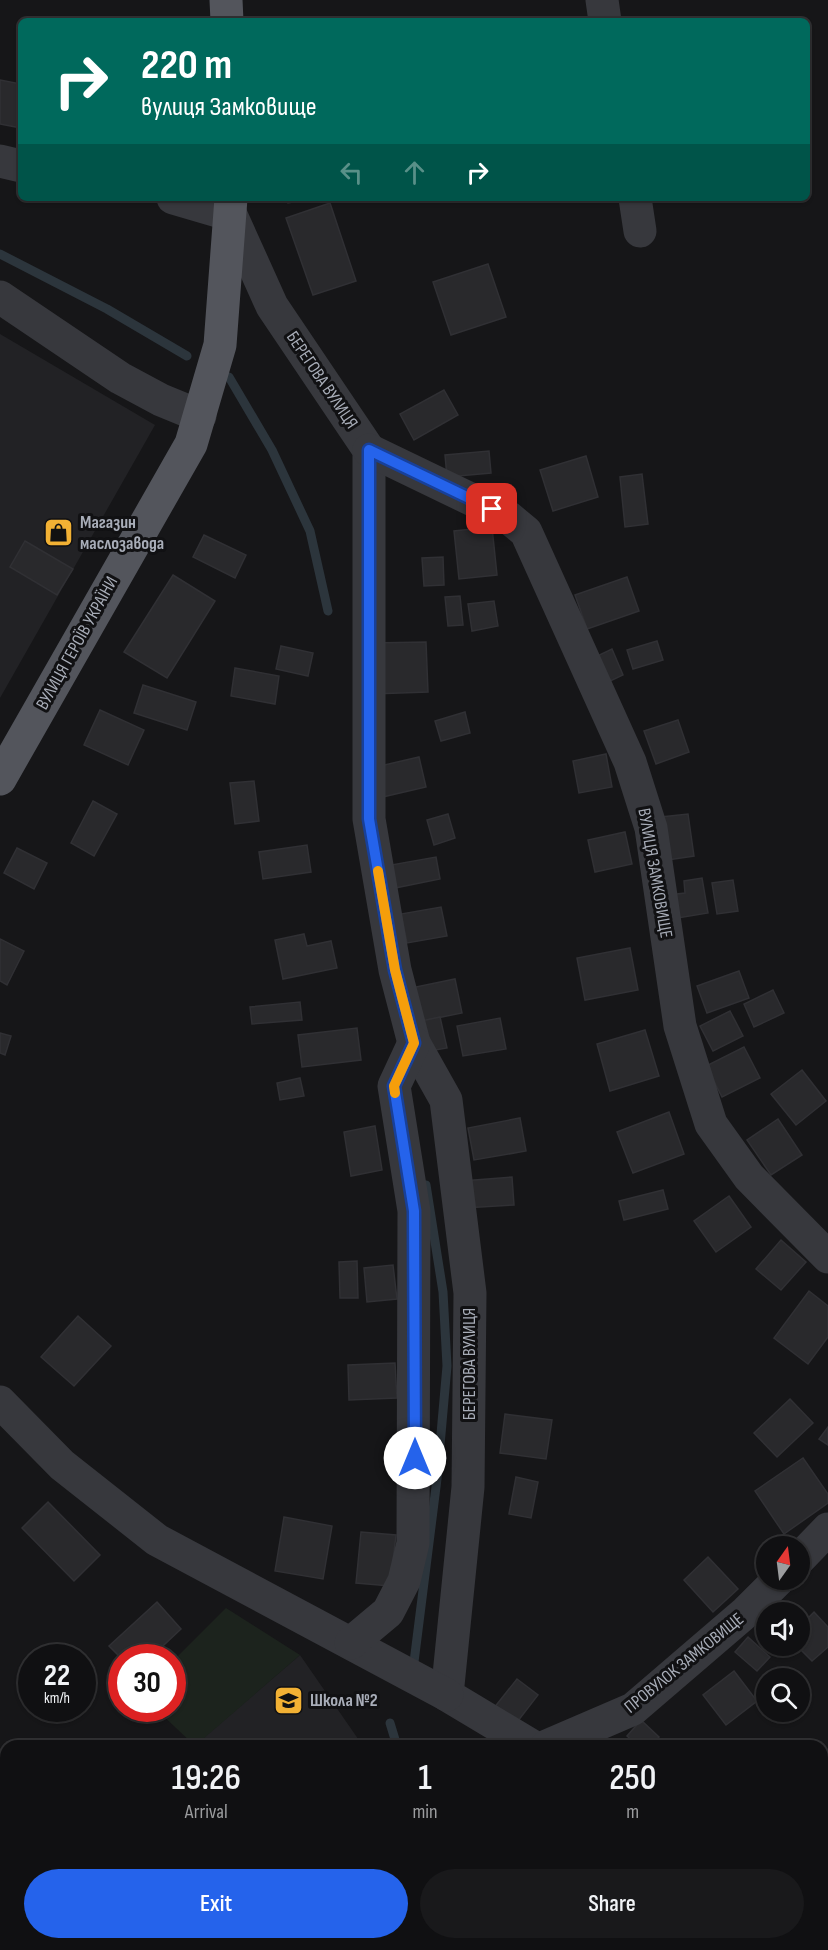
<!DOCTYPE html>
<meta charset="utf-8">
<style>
body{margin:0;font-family:"Sofia Sans Condensed",sans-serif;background:#19191b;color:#f1f3f6;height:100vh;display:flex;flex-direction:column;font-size:22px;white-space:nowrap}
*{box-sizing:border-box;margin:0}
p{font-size:20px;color:#9c9d9f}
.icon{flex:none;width:33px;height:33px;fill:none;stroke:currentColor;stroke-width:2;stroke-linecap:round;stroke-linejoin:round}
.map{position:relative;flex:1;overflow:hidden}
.drawer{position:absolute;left:0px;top:1740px;width:828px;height:210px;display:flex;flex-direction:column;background:#101012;border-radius:18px 18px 0 0;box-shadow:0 2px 4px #0004,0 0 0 2px #303032}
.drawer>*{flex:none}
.banner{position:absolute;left:18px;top:18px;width:792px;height:183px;border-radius:9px;box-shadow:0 2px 4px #0004,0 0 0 2px #303032;background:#00695c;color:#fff;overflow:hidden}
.needle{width:39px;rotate:14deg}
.buttons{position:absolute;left:756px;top:1536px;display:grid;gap:12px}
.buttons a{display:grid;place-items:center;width:54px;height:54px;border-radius:50%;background:#101012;box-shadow:0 2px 4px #0004,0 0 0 2px #303032;font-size:30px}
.speed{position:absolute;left:18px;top:1644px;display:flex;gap:12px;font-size:30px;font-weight:700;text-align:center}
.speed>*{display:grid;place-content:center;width:78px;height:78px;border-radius:50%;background:#101012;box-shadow:0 2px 4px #0004,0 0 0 2px #303032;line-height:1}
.speed small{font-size:15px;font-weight:400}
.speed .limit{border:9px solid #d22;background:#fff;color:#111}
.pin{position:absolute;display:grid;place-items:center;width:51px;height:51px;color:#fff;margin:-26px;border-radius:12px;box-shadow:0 3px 9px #0006}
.me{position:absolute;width:66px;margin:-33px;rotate:0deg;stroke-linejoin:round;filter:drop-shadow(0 0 4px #0008)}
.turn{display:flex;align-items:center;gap:21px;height:126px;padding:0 24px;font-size:27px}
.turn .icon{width:78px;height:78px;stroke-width:2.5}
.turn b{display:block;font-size:42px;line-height:51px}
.lanes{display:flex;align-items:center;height:57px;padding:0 24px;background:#0003;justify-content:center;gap:30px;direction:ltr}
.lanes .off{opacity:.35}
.eta{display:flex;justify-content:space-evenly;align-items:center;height:102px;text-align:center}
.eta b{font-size:36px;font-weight:600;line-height:42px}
.cta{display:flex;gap:12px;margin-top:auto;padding:12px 24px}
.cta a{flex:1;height:69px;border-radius:36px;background:#2563eb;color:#fff;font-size:24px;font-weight:600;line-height:69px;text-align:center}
.cta a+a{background:#19191b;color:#f1f3f6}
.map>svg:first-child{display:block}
.built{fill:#222225}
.green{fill:#1c231d}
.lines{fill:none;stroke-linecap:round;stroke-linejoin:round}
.stream{stroke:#2c353c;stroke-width:9}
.building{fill:#29292c;stroke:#303034;stroke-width:1.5}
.minor{stroke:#37383d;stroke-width:33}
.major{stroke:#53555c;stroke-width:33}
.route-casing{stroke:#184099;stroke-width:15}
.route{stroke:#2563eb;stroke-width:10}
.slow{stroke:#f59e0b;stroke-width:10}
.labels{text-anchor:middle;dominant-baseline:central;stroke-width:6;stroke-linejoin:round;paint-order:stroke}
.street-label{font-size:18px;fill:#a8adb8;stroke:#111113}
.poi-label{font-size:18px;font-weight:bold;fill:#a8adb8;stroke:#111113;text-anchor:start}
</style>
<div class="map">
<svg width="828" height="1950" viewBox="0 0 828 1950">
<rect width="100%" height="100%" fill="#161618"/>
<g class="built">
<polygon points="0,334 155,425 0,698"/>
<polygon points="300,1655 363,1746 194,1746"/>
<polygon points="73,1944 689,1944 709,1950 76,1950"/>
</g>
<polygon class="green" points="226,1608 300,1655 195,1746 156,1709 172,1708 173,1661"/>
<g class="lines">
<g class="stream">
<polyline points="0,254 107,309 187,356"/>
<polyline points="229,377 272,450 310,531 328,611"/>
<polyline points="414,1662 437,1479 447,1366 443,1292 426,1185"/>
<polyline points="390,1723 397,1746"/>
<polyline points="780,1944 804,1950"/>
</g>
</g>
<g class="building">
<polygon points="0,80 21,84 21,128 0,124"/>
<polygon points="287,198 317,198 288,203"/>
<polygon points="330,203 356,281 313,295 286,218"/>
<polygon points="488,264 506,317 451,335 433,282"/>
<polygon points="444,390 458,415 414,440 400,414"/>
<polygon points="489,451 491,473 447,477 445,455"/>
<polygon points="586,456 598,497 553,511 540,470"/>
<polygon points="642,474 648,524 625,527 620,477"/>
<polygon points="492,527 497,575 459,579 454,531"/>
<polygon points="204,535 246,555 235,578 193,557"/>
<polygon points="25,541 73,569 57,595 10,567"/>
<polygon points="443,557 444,585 424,586 422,558"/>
<polygon points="173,575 215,601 167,678 124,652"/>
<polygon points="627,577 639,611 587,629 575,595"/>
<polygon points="460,596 463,625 448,626 445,597"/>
<polygon points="494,601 498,626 472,631 468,604"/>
<polygon points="657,641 663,660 633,669 627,650"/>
<polygon points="426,642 428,692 372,694 371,643"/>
<polygon points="281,646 313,653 308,676 276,669"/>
<polygon points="612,649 623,675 606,683 595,657"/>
<polygon points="235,668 279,676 275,704 231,696"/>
<polygon points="143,685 196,702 187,730 134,713"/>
<polygon points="100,710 144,730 128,765 84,745"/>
<polygon points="465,712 470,733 441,741 435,721"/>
<polygon points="678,720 689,752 656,764 644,731"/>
<polygon points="606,754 612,787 579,793 573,761"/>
<polygon points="419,757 426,787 374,799 367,769"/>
<polygon points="254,781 259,821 235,824 230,783"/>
<polygon points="93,801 117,814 94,856 71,843"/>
<polygon points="448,814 455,838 434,845 427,820"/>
<polygon points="688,814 694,856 668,860 661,817"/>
<polygon points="625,832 632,864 595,872 588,840"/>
<polygon points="307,845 311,872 263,879 259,852"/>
<polygon points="17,848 47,863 34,889 4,873"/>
<polygon points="436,857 440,879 395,888 391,865"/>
<polygon points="702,878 708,913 672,919 668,895 685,893 684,881"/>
<polygon points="733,880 738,911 717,914 712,883"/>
<polygon points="441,907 447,936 407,943 401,914"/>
<polygon points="304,934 307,946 331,941 337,968 283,979 275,940"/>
<polygon points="0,939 24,951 7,985 0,981"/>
<polygon points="630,948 638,990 585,1000 577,958"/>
<polygon points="739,971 749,998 707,1013 697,986"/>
<polygon points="455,979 462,1013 412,1023 406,989"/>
<polygon points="773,990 784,1013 754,1027 744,1004"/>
<polygon points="300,1002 302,1020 252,1024 250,1007"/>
<polygon points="730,1011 743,1036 713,1051 700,1026"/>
<polygon points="440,1017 447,1048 419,1053 412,1023"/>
<polygon points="500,1018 506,1049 463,1056 457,1026"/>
<polygon points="357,1028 361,1060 302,1067 298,1035"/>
<polygon points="645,1030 659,1076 610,1091 597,1044"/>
<polygon points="0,1033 11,1036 5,1055 0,1053"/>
<polygon points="744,1047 760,1078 722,1097 706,1066"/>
<polygon points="802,1070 826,1101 796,1125 771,1094"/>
<polygon points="300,1078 304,1096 280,1100 277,1083"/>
<polygon points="669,1112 684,1154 633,1173 617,1132"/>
<polygon points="520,1118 526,1151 474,1160 468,1128"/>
<polygon points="778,1119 802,1155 771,1175 747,1140"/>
<polygon points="375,1126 382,1170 351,1176 344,1132"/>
<polygon points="512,1177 514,1205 464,1208 462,1181"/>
<polygon points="663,1190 668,1209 624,1220 619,1201"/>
<polygon points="729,1196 751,1227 716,1252 694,1221"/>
<polygon points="781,1240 806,1262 781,1290 756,1269"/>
<polygon points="357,1261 358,1298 340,1298 339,1262"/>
<polygon points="393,1265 397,1299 367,1302 364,1268"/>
<polygon points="809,1291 828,1306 828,1337 808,1364 774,1338"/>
<polygon points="78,1316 111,1346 74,1386 41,1357"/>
<polygon points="395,1363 397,1398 349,1400 348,1365"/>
<polygon points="790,1399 813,1423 777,1457 754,1433"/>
<polygon points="505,1414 552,1420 546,1459 500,1453"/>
<polygon points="828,1427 828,1445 819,1439"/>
<polygon points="803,1458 828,1494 828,1503 784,1534 755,1491"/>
<polygon points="516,1477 538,1482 531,1518 509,1514"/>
<polygon points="48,1502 100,1555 74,1581 22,1528"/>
<polygon points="284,1517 332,1526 323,1579 275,1571"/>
<polygon points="361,1532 396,1535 390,1586 356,1583"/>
<polygon points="708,1557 738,1589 713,1612 684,1580"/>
<polygon points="157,1602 181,1629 150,1658 122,1659 109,1646"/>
<polygon points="814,1612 828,1627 828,1647 812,1661 797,1646 800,1626"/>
<polygon points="748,1637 770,1657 757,1671 735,1652"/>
<polygon points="734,1671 757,1701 726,1725 703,1695"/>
<polygon points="517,1679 538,1695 511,1730 490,1713"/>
<polygon points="800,1684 808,1699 800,1704"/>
<polygon points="641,1720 659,1737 650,1746 638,1746 627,1736"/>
<polygon points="605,1739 616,1746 600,1746"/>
<polygon points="822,1811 828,1813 828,1864 822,1862"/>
<polygon points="134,1944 151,1944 139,1950"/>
</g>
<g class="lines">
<g class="minor">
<polyline points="602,0 605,21"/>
<polyline points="0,161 21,166"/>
<polyline points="173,198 231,215 272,306 369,450 369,819 395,970 414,1043 446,1100 470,1293 468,1487 447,1695 532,1746"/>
<polyline points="635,198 640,231"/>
<polyline points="0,297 120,378 161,400 200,416"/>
<polyline points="369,450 508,517 526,532 630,762 651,828 680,1026 711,1124 749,1177 828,1257"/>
<polyline points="0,1402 62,1465 157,1540 447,1695"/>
<polyline points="800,1558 828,1529"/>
<polyline points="351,1643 388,1612 404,1581 413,1543 414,1211 394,1086 414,1043"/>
<polyline points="547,1746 633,1709 746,1612 778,1580"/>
<polyline points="822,1897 828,1899"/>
</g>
<g class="major">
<polyline points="226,0 227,21"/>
<polyline points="0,779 191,444 220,345 231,198"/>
<polyline points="0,1925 6,1934"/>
</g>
</g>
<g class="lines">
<defs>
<polyline id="route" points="415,1458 414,1211 394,1086 414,1043 395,970 369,819 369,450 492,509"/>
</defs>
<use href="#route" class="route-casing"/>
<use href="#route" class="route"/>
<polyline class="slow" points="378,871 395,970 414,1043 394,1086 395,1093"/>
</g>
<defs>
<symbol id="shop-square" viewBox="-11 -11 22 22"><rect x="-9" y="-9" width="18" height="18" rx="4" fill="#f2b134" stroke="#111113"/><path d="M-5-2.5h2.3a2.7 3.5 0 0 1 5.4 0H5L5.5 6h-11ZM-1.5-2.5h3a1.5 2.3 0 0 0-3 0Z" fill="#111"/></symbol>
<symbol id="school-square" viewBox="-11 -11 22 22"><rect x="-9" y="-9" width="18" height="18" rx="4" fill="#f2b134" stroke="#111113"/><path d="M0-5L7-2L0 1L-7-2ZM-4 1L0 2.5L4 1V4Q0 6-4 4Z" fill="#111"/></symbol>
</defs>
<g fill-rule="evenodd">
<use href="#shop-square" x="42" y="516" width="33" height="33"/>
<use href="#school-square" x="272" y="1684" width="33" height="33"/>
</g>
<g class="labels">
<g class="street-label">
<text transform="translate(322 380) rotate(56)">БЕРЕГОВА ВУЛИЦЯ</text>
<text transform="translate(77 643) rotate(-61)">ВУЛИЦЯ ГЕРОЇВ УКРАЇНИ</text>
<text transform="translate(655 873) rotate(80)">ВУЛИЦЯ ЗАМКОВИЩЕ</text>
<text transform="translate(469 1364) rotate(-90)">БЕРЕГОВА ВУЛИЦЯ</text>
<text transform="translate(684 1663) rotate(-39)">ПРОВУЛОК ЗАМКОВИЩЕ</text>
</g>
<g class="poi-label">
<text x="80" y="522">Магазин<tspan x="80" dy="21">маслозавода</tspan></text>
<text x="310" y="1700">Школа №2</text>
</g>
</g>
</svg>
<div class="buttons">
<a><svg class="needle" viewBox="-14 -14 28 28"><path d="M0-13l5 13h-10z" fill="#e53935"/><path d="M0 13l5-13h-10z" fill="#9c9d9f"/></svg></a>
<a><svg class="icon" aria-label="sound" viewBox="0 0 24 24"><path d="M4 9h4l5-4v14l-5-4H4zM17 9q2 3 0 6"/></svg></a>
<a><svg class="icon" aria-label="search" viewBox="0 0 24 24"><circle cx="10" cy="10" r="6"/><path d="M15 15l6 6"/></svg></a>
</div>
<div class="speed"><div>22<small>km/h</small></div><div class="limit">30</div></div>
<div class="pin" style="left:492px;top:509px;background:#d93025"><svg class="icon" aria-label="arrive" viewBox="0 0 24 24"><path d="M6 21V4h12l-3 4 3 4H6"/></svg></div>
<svg class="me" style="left:415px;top:1458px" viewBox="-20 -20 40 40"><circle r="19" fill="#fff"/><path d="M0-13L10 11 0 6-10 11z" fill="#2563eb"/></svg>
<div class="banner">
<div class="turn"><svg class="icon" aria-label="right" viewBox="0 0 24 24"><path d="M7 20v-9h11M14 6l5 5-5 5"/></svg><div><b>220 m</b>вулиця Замковище</div></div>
<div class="lanes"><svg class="icon off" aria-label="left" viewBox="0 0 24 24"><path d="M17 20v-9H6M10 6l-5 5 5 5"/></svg><svg class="icon off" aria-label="ahead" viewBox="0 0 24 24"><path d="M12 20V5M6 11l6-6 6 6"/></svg><svg class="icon" aria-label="right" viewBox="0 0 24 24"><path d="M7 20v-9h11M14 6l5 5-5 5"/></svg></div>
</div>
<section class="drawer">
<div class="eta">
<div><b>19:26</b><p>Arrival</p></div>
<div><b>1</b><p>min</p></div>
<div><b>250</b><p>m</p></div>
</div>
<div class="cta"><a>Exit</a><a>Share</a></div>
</section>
</div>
